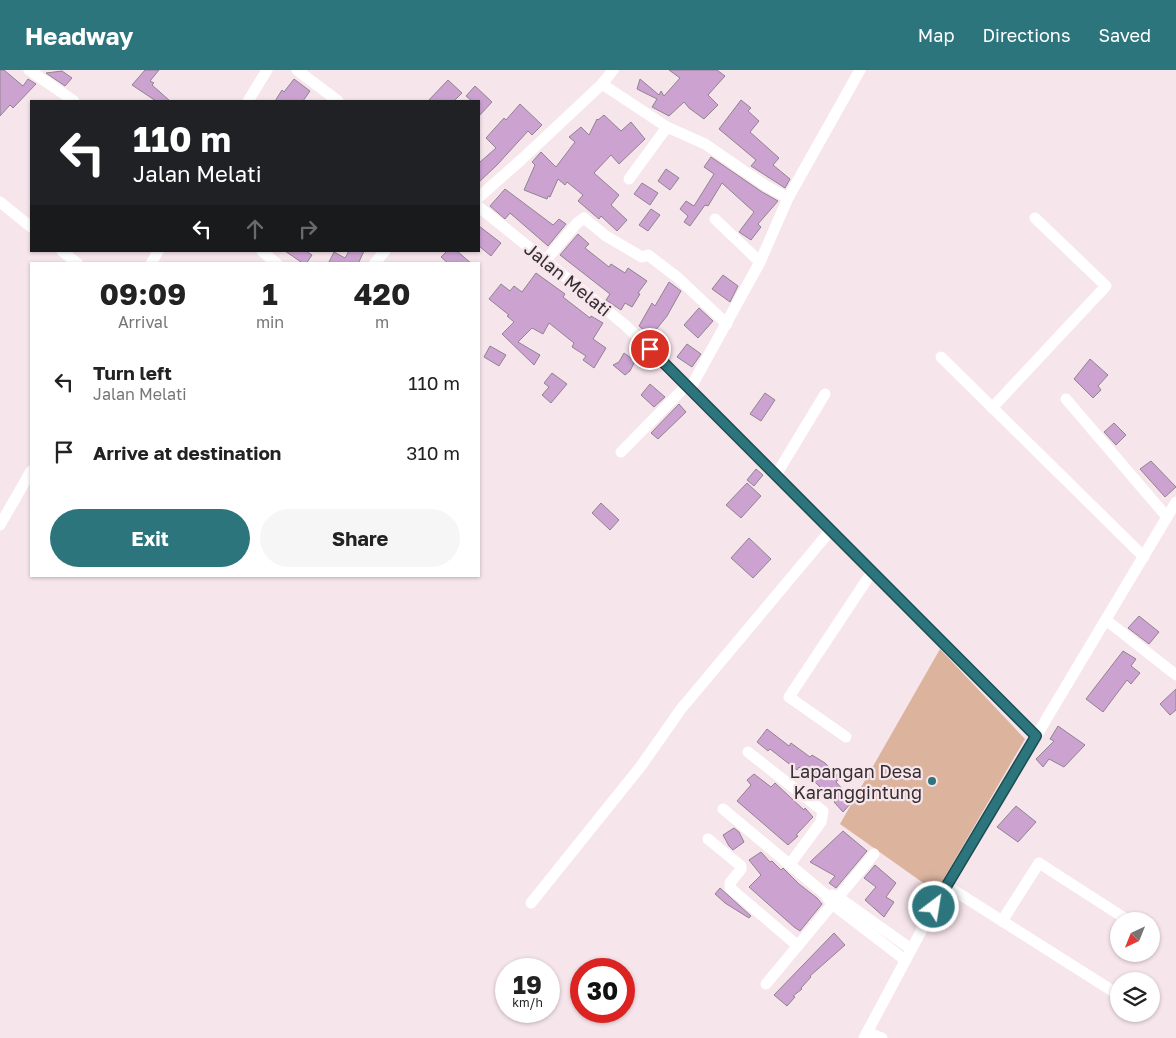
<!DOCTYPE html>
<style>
body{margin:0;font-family:"Golos Text",sans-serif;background:#f6f6f6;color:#222;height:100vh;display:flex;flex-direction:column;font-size:19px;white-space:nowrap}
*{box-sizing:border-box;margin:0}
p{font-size:16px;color:#767676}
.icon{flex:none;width:28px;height:28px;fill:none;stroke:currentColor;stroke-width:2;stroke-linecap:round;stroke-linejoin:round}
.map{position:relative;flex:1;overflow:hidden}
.sheet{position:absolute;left:30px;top:192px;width:450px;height:315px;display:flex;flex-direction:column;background:#fff;border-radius:0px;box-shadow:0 1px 4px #0004}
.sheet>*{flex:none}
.hud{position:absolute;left:30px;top:30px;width:450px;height:152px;border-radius:0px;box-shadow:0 1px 4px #0004;background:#202124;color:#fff;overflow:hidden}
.needle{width:32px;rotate:223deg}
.fabs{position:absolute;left:1110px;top:842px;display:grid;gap:10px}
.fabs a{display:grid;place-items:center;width:50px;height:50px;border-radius:50%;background:#fff;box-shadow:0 1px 4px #0004;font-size:25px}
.speed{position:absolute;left:495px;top:888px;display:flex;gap:10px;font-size:25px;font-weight:700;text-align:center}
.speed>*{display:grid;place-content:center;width:65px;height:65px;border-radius:50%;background:#fff;box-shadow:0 1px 4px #0004;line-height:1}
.speed small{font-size:12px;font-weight:400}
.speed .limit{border:8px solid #d22;background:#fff;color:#111}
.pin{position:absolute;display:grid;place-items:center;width:42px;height:42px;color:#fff;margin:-21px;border:2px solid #fff;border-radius:50%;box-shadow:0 1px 5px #0007}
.me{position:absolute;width:55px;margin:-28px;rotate:31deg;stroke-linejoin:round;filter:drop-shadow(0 0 4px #0008)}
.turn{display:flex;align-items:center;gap:18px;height:105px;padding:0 20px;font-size:22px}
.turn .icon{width:65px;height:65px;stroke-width:2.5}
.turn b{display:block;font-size:35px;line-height:42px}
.lanes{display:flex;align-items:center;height:48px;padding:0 20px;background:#0003;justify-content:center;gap:25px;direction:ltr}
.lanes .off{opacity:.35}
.eta{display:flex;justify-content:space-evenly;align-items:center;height:85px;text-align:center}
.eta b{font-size:30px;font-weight:700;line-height:35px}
.action{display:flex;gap:10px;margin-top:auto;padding:10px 20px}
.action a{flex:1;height:58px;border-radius:30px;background:#2c757d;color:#fff;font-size:20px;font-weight:700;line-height:58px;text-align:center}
.action a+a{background:#f6f6f6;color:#222}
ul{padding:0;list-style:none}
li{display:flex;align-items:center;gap:15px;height:70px;padding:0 20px}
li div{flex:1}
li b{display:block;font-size:19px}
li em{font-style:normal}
header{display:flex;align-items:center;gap:30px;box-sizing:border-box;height:70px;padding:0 25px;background:#2c757d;color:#fff}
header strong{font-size:24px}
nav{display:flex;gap:28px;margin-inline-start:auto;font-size:18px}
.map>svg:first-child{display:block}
.green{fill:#dcb49e}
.building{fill:#cca2d1;stroke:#8f8490}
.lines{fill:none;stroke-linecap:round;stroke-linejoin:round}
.minor{stroke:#fff;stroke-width:11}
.route-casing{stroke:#1d4c51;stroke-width:12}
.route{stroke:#2c757d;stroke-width:9}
.poi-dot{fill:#2c757d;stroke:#f7e5ec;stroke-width:2}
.labels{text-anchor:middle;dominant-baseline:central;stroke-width:4.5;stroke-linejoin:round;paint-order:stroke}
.street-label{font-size:18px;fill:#352e31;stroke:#f7e5ec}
.poi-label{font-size:18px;fill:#352e31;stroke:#f7e5ec;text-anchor:end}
</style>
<header>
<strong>Headway</strong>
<nav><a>Map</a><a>Directions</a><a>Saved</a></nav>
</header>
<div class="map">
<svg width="1176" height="968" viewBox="0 0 1176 968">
<rect width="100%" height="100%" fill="#f7e5ec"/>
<polygon class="green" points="940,579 1025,669 936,822 840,754"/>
<g class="building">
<polygon points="0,0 4,0 23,16 28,9 36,14 13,38 10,35 0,46"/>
<polygon points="145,0 159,0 150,11 154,13 152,15 170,31 156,31 132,15"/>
<polygon points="669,0 717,0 725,6 708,25 718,35 704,49 689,38 684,32 669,46 652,37 657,29 637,19 640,9 659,25 661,21 664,26 680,8"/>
<polygon points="62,1 72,8 65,16 46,3"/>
<polygon points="294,9 310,21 303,31 275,31 282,20 284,22"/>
<polygon points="448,10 462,23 454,31 428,31"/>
<polygon points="475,16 492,32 479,46 479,31 472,31 466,26"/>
<polygon points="741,30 751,38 748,41 759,51 750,62 779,88 773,95 790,109 785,118 751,96 756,90 719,59"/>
<polygon points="520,34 542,55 532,65 528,61 497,95 479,112 479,93 496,78 486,68 504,48 506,50"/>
<polygon points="604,45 621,61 631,52 645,69 619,94 611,85 594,103 619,125 611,135 627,150 617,161 601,146 599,149 578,131 583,125 567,112 565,115 558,109 550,127 548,126 547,129 524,120 535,95 532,92 541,82 556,97 575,72 569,67 581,57 589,65 597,49 598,50"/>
<polygon points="711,87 762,122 778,131 758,154 761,157 751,170 739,162 754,142 722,113 708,136 705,135 690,156 684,152 688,146 680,139 686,131 694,136 714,104 704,97"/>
<polygon points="666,99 679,108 670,120 658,111"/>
<polygon points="642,113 658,123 650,135 634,124"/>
<polygon points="505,119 553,155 559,149 566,154 548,176 510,143 505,149 490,136"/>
<polygon points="651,139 660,145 648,161 639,155"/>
<polygon points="479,156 501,173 491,186 479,176"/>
<polygon points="578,164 589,174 585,178 609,197 611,194 625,203 628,198 647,211 638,223 640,224 632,237 625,233 621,240 606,230 610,224 560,185"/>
<polygon points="285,181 306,181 312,185 306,194 304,194"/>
<polygon points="349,181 364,181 358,194 328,194 334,182 345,188"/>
<polygon points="447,181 457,181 472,194 449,194 441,187"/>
<polygon points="536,203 565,224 563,227 590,248 591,246 603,253 593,269 606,278 594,298 583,290 586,286 572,277 574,273 549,253 543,264 532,258 518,272 540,285 534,295 502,264 514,252 507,246 509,245 489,229 501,214 510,221 514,216 522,222"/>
<polygon points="723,205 738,216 730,232 712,219"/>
<polygon points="669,212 681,221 667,246 651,266 639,256 652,233 655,236"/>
<polygon points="699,238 713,251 698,268 684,255"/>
<polygon points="687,274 701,284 692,297 677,287"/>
<polygon points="490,276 506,285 499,296 484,287"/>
<polygon points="624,283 635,291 630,301 625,305 613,295 619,292"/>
<polygon points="1090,289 1108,305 1098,316 1101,320 1093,328 1074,309"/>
<polygon points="552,303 567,314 551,333 542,325 549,317 544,313"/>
<polygon points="650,314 665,327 654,337 641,325"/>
<polygon points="765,323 775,330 761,351 750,344"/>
<polygon points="679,334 686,342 658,369 651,363"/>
<polygon points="1114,353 1126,365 1116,375 1104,362"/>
<polygon points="1151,391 1176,417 1165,427 1140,399"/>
<polygon points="756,399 763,405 754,416 747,410"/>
<polygon points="747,413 761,426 741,448 726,435"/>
<polygon points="601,433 619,450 610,460 592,443"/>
<polygon points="749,468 771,489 753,508 731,488"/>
<polygon points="1139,546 1159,562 1149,574 1128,558"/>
<polygon points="1123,581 1136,589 1131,596 1140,603 1131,614 1127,610 1103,642 1086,629"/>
<polygon points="1176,619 1176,640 1170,645 1160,634"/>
<polygon points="1058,656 1085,675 1064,697 1049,689 1043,697 1036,689 1054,671 1050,669"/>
<polygon points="767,659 789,676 791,673 810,687 812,685 825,693 840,708 836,712 853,731 843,742 834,732 835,731 799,697 797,700 770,679 768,681 757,672"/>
<polygon points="754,704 771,717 775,713 804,740 805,738 813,747 796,765 798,766 788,775 737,731 751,715 747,710"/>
<polygon points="1016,736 1036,752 1018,772 997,757"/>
<polygon points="734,758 739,762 744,772 733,780 729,776 723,765"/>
<polygon points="843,761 867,781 836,818 829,813 835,806 810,792"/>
<polygon points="761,782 770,792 772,791 781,800 783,798 799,814 817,828 822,834 800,861 794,857 749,817 761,805 749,790"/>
<polygon points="875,795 896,813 886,827 894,832 884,847 865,830 876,817 864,808"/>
<polygon points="720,818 751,846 749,848 725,833 715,824"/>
<polygon points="834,863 845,875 810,906 811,907 801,918 802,919 793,926 795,927 787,936 774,925"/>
</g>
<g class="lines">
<g class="minor">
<polyline points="29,0 74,31"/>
<polyline points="297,0 338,31"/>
<polyline points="602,14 667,57 705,74 766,116 788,128"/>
<polyline points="248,31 267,0"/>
<polyline points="629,109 667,57"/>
<polyline points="479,127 521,90 602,14 613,0"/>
<polyline points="0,132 31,157"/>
<polyline points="479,137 625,255 1036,666"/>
<polyline points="715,149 760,192"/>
<polyline points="62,181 78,194"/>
<polyline points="262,181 277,194"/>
<polyline points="546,190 577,153 584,148 606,166 642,187 648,185 677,207 727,254"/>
<polyline points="151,194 158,181"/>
<polyline points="374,194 385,181"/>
<polyline points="941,287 1144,487"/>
<polyline points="690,319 760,192 788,128 860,0"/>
<polyline points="1066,329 1167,447"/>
<polyline points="992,338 1106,216 1035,148"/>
<polyline points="621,382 687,315"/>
<polyline points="776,405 825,324"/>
<polyline points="0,455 31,401"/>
<polyline points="1106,550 1176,605"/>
<polyline points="846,667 789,627 872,502"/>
<polyline points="748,682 823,741 821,752 790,794"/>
<polyline points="723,739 825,824 832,834 905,890"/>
<polyline points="708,769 741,796 741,799 730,813 730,818 798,876"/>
<polyline points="947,816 1111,920"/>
<polyline points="832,825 838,827 911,879"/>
<polyline points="531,833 641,696 681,639 830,461"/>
<polyline points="1002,851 1039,793 1129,851"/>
<polyline points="1151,865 1153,867"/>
<polyline points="766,914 874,784"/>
<polyline points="867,962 882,968"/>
<polyline points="864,968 934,837 1176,432"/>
</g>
</g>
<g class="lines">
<defs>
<polyline id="route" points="650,279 1036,666 934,837"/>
</defs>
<use href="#route" class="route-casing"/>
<use href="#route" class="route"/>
</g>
<circle class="poi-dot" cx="932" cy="711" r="5"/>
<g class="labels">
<g class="street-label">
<text transform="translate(568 209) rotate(39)">Jalan Melati</text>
</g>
<g class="poi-label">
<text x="922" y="701">Lapangan Desa<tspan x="922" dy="21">Karanggintung</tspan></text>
</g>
</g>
</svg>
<div class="fabs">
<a><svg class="needle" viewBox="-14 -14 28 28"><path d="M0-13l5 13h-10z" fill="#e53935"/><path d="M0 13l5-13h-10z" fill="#767676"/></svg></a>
<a><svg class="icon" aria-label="layers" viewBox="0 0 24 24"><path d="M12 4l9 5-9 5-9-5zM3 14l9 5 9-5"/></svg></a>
</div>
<div class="speed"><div>19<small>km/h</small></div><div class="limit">30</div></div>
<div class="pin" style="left:650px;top:279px;background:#d93025"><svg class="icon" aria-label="arrive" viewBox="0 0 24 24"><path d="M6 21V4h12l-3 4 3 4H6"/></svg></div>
<svg class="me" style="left:934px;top:837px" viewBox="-20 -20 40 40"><circle r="17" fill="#2c757d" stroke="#fff" stroke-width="3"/><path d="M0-11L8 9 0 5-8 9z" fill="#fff"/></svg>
<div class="hud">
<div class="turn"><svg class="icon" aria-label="left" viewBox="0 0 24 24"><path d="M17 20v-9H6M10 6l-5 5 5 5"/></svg><div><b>110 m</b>Jalan Melati</div></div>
<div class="lanes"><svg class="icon" aria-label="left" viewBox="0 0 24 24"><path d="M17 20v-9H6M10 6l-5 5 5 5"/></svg><svg class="icon off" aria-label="ahead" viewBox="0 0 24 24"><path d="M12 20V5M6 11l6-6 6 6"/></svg><svg class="icon off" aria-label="right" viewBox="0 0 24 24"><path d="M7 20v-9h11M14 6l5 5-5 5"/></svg></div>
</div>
<section class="sheet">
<div class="eta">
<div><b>09:09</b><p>Arrival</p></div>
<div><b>1</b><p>min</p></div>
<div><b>420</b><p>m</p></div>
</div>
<ul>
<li><svg class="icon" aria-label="left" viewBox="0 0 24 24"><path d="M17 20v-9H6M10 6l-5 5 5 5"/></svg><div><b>Turn left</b><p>Jalan Melati</p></div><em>110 m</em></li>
<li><svg class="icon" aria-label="arrive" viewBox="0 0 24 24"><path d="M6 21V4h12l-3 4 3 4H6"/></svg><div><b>Arrive at destination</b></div><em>310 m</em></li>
</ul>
<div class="action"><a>Exit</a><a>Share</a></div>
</section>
</div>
